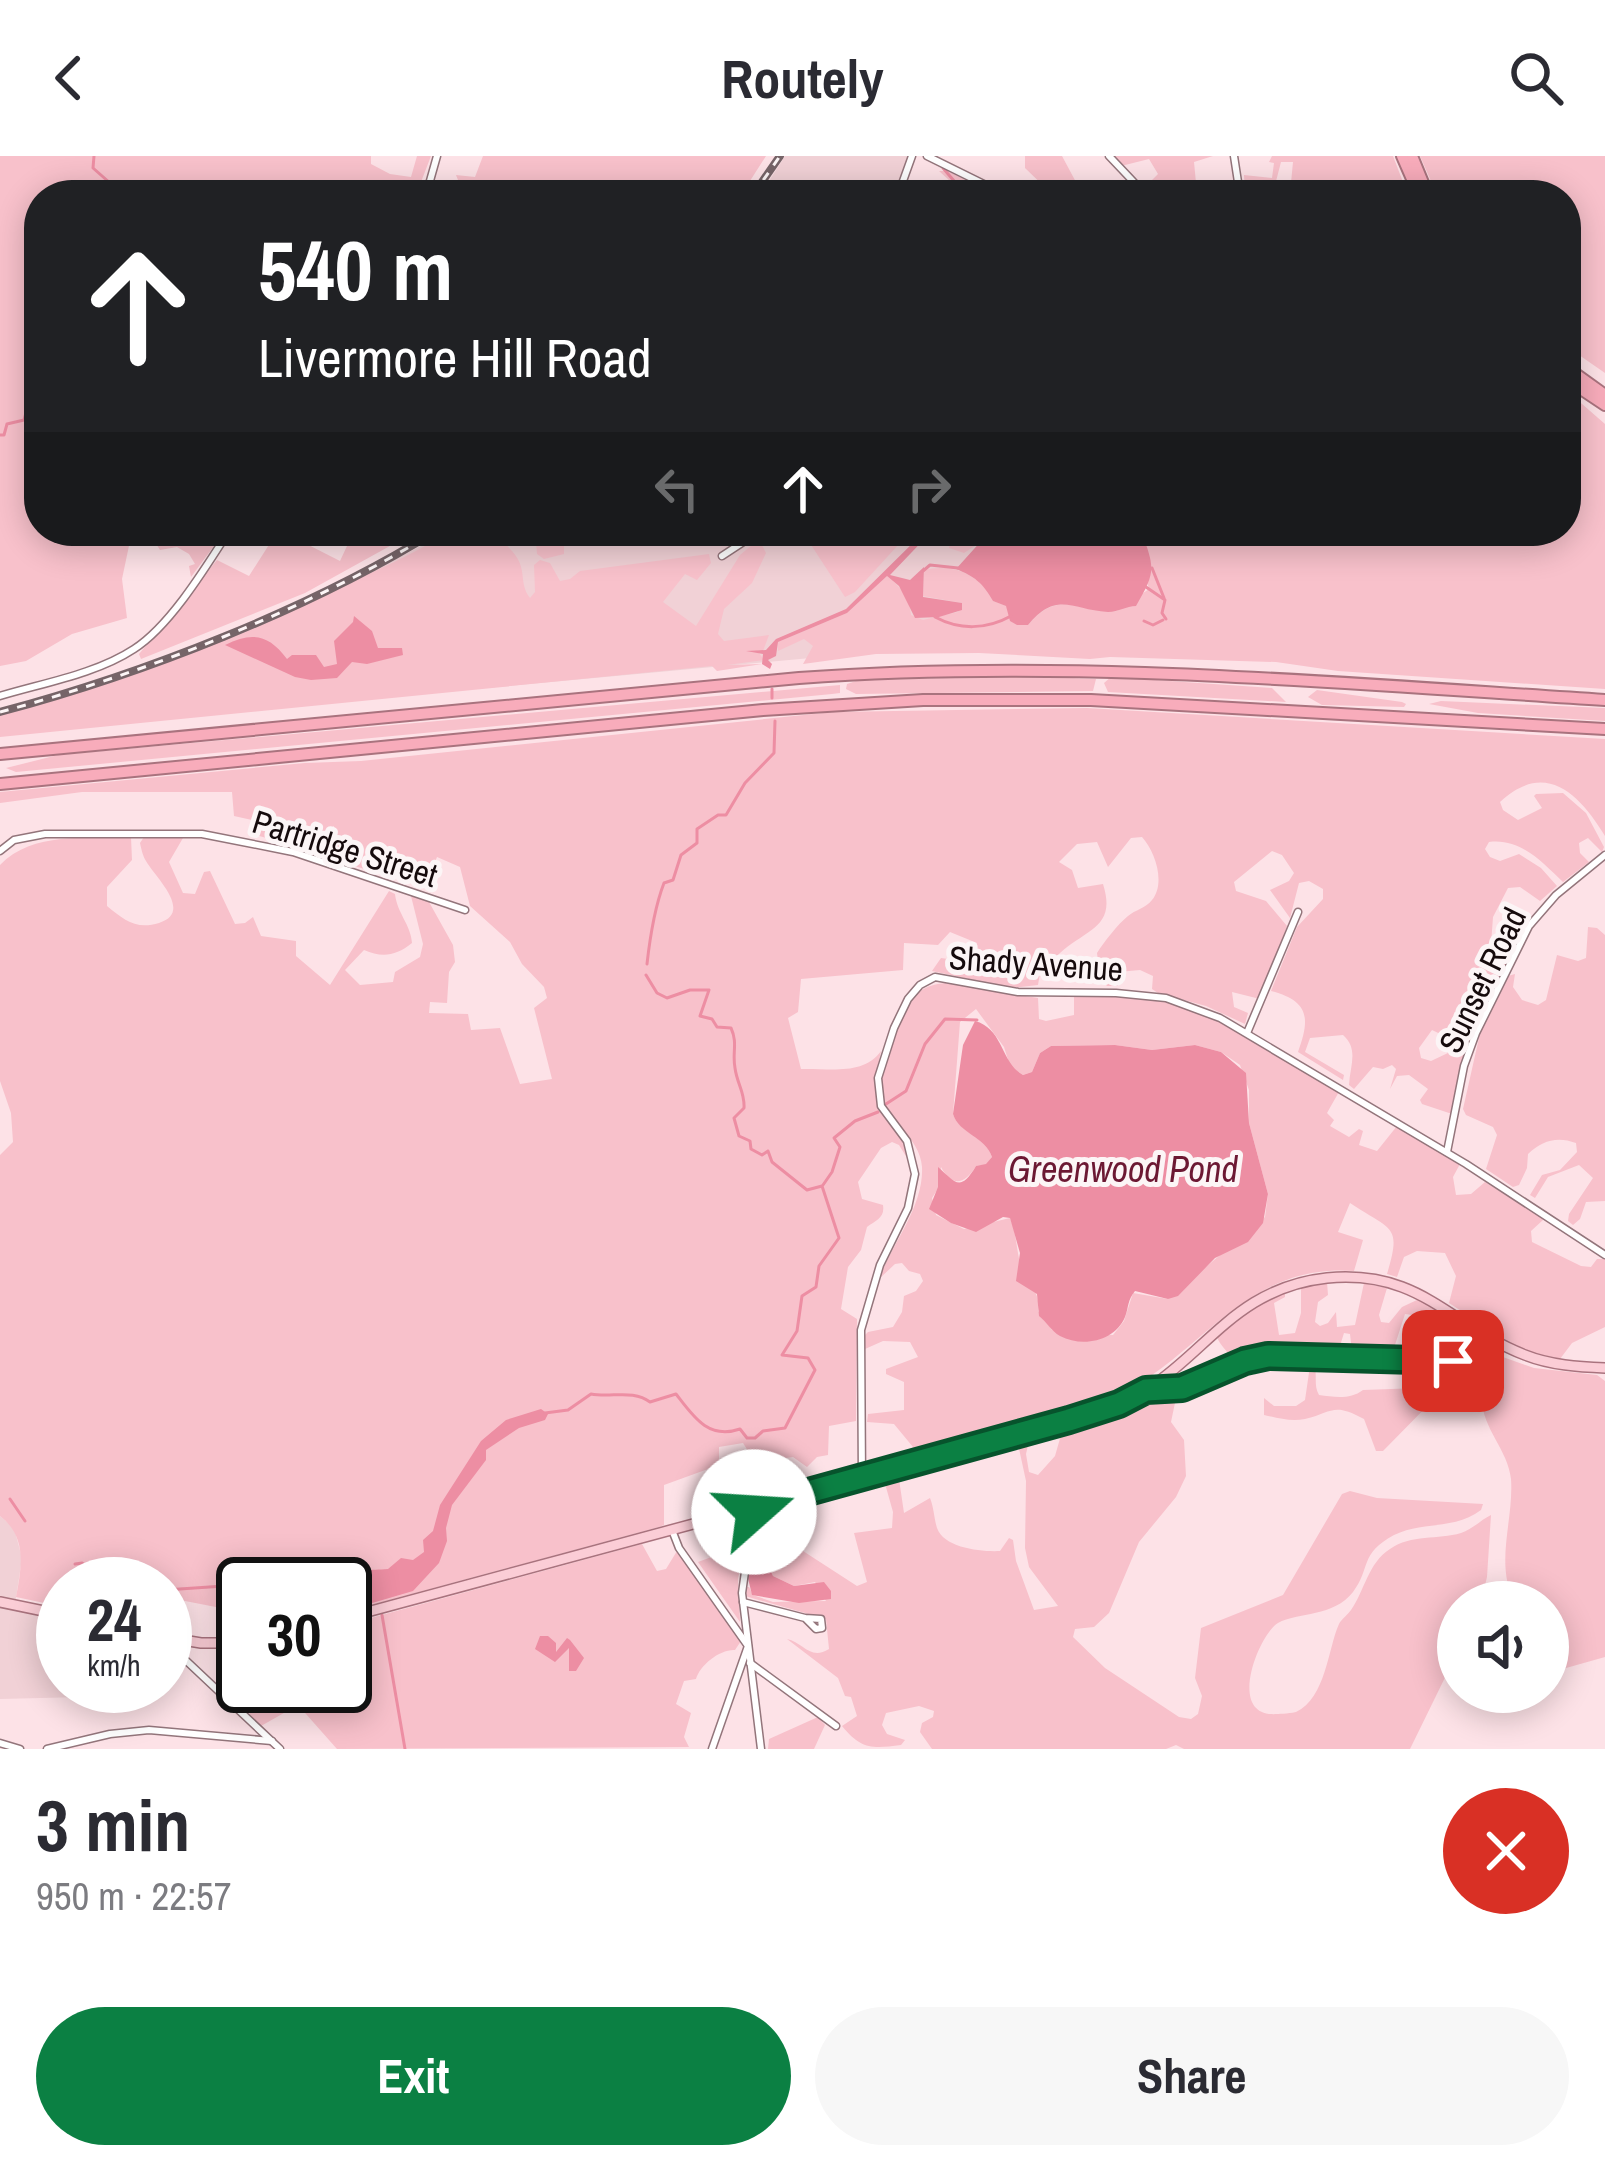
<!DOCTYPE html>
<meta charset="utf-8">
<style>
body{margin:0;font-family:"Archivo Narrow",sans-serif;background:#f7f7f7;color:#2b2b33;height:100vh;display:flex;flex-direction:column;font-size:45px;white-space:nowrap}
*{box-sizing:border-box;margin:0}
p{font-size:39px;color:#7c7c81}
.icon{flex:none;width:66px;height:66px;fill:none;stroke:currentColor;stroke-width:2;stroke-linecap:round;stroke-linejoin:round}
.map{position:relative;height:1593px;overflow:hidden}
.panel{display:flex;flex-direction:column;background:#fff;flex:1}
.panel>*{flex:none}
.banner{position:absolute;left:24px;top:24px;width:1557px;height:366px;border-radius:48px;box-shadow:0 6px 30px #0003;background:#202124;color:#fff;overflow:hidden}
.buttons{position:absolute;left:1437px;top:1425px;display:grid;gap:24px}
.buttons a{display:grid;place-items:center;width:132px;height:132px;border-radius:50%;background:#fff;box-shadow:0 6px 30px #0003;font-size:60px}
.speed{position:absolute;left:36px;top:1401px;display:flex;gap:24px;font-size:60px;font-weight:700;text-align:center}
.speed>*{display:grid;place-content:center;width:156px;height:156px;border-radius:50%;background:#fff;box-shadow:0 6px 30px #0003;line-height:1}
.speed small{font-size:30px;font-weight:400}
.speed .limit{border:6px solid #111;border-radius:18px;background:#fff;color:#111}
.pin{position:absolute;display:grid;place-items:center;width:102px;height:102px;color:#fff;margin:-51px;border-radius:24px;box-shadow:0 6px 18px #0006}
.me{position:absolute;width:132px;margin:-66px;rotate:71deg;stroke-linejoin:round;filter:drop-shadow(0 0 9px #0008)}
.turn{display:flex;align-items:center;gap:42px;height:252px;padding:0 36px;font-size:54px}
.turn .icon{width:156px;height:156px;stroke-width:2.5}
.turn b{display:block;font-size:84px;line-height:102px}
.lanes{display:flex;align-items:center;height:114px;padding:0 36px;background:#0003;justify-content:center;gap:60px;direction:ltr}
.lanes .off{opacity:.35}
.round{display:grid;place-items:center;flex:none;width:126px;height:126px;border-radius:63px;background:#f7f7f7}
.summary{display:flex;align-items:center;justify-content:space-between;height:204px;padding:0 36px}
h1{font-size:72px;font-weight:800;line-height:90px}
.button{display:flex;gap:24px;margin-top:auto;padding:24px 36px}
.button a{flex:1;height:138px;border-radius:72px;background:#0b8043;color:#fff;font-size:48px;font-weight:800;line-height:138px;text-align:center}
.button a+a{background:#f7f7f7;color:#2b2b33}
header{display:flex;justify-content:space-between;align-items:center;height:156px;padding:0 36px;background:#fff;font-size:54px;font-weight:800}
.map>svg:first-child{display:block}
.built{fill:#f1d1d6}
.green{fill:#f8c1cb;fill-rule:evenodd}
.water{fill:#ed8ea3}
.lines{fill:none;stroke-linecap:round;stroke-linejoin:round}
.stream{stroke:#ed8ea3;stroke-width:3}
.minor-casing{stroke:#93757b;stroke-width:9}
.major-casing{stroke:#a9737e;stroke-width:12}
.highway-casing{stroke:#a9737e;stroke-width:14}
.minor{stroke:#fff;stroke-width:6}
.major{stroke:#fbcdd6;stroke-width:9}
.highway{stroke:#f8acbb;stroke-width:10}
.rail-casing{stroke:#766468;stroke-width:8}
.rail{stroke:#fcf5f6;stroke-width:3;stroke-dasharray:9;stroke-linecap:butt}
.route-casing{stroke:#07532c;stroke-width:30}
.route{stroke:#0b8043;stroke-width:21}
.labels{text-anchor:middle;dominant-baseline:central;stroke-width:10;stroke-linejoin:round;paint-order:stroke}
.street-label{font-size:33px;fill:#150a0c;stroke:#fcf5f6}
.water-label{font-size:36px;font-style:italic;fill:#6c1833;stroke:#fcf5f6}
</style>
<header><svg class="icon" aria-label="back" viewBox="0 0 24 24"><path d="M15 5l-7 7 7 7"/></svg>Routely<svg class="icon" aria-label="search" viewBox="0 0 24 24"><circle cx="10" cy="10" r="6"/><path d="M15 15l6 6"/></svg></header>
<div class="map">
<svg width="1605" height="1593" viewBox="0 0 1605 1593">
<rect width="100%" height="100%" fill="#fde2e7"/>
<g class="built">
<polygon points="785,0 914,0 916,1 902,39 760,39"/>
<polygon points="450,375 1165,375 1110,501 919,492 498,531 39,557 291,457"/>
<polygon points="0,1360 14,1372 22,1402 15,1449 63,1459 63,1530 143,1532 123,1540 0,1543"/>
</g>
<g class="green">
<polygon points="0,0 371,0 371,8 390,18 411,21 417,0 431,0 416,39 39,39 39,375 225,375 191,421 189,410 195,408 189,398 177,391 160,394 150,378 130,385 122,423 127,462 72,478 26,505 0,510"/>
<polygon points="483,0 766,0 741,39 464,39 456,19 475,21"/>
<polygon points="1025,0 1062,0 1077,28 1114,39 1053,39 1025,12"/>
<polygon points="1114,0 1213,0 1194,6 1196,27 1208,25 1209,29 1202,31 1204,39 1152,39 1145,31 1158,18 1149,3 1121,10"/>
<polygon points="1272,0 1393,0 1408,39 1284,39 1284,33 1276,31 1280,24 1291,27 1293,6 1281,6 1274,33 1261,27 1259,39 1245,39 1244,19 1272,22 1274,7 1269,6"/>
<polygon points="1420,0 1605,0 1605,217 1566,190 1566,39 1437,39"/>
<polygon points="939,15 948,15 994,39 948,39 950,25"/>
<path d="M1566,234L1605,268V533L1338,515L1276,506L1110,501L1090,503L979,497L876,498L803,508L813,490L804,483L778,495V486L847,457L887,420C900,430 910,443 911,459L923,464L958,456L962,447L923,440L924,414C953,407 980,418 993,445L1006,450L1028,469C1060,431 1079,458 1117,455L1149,433L1133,375H1566Z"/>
<polygon points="259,375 281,375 340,405 354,375 417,375 305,437 141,503 139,498 217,404 249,420 272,384"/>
<path d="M450,375H507L504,387C532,411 516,423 530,442L535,436L534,409L540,404L550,407L560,425L570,423L580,415L709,398L711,407L697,424L685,418L663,446L696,470L740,399L759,383L766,397L752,427L724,453L718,478L724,485L769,479L763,495L757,494L764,504L727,509L762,508L717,515L712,510L0,581V558C111,529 221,483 327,436C368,418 412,400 450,375Z"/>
<polygon points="535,375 564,375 564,398 544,403 537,398"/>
<polygon points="802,375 911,375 855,436 845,441"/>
<polygon points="952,375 1049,375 1014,390 987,382 964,397 949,392"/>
<polygon points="1025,520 1096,523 1093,535 856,538 846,533 847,528 859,524"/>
<polygon points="1111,521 1272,532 1286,546 1108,536 1104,527"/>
<polygon points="840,529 840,537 832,538 16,616 6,612 58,599"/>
<polygon points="1317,534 1402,546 1406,548 1404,551 1322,549 1308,541"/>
<polygon points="1441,545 1605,552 1605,565 1478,557 1429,548"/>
<path d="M1087,552L1605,583V680C1580,639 1546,603 1500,646L1503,654L1518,664L1542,652L1534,640L1536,638L1563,637L1586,657L1604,691L1602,696L1588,682L1579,687L1580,697L1589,706L1563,726C1542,706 1521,682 1489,686L1485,693L1490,701L1500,705L1519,698L1541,712L1557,730L1540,745L1520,731L1508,732L1493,761L1490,802L1495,806L1507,803V807L1474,870L1455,885L1432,874L1419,892L1421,902L1431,905L1467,888L1452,958L1422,948L1420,944L1428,933L1409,919L1397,920L1390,933L1396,913L1392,909L1383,913L1373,911L1354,933L1349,929C1350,910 1359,893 1343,879L1310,882L1305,896L1344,919L1343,924L1298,896C1310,863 1310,845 1271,835L1297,771L1323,743V733L1309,725L1299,727L1290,762L1270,734L1289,725L1294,717L1282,699L1272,695L1234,726L1236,735L1266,745L1287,770L1260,843L1232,836L1234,851L1248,857L1245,868L1206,850L1158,837L1152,833L1153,820L1140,814L1118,816V830H1107L1100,822L1097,797C1104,786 1118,768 1128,760C1135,754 1146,752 1152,744C1166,727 1155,695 1142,681L1131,682L1108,711L1097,686L1077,688L1059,706L1072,714L1078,732L1103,728C1117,772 1086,773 1060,797C1052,804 1050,812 1040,817L1038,829L1011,832L932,815L941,802L969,806L977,787L950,776L938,789L904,787L903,814L801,823L798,856L788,862L801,913C828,912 864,920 881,895C868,955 883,949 910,997L909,1005L899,989L892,986L881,992L858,1026L862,1043L883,1049C885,1062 876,1064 867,1071L861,1094L848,1111L841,1153L857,1163L856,1265L829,1270L828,1299L817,1301L807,1311L793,1301L755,1306L743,1287L719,1291V1309L664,1329V1369L659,1371L345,1456V1428H250L261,1413L254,1406L235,1412L240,1443L237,1452L231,1454L180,1444L165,1447V1428H63V1451L16,1441C22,1410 27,1381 0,1360V999L13,986L11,957L0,925V709C33,675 86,683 131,681L132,704L107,731V750C124,764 136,774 159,767C194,756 155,721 146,705C143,701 141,692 140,687L144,681L183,682L169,706L183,737L195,738L204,716L210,715L235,768L245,767L253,761L261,780L296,785V800L330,829L389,735L395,738C397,757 411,769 412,787C396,800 382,802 364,794L345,814L360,829L393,826L395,816L420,801L423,788L411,740L429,746L453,789L455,806L449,816L447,847L430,846L429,857L468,858L471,874L500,872L520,928L552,923L534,852L547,842L544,831L522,808L510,786L470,750L460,711L437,701L425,731L331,703L334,670L295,690L252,678V664L234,660L232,636H82L0,647V636L305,607L361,605L833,556Z"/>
<path d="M1588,771L1597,772L1605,779V1045L1586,1046L1580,1063L1573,1069L1568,1065L1569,1058L1593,1022L1579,1009L1548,1021L1535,1042L1530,1039L1542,1019L1560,1014L1577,996L1576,987C1558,980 1542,984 1528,998L1527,1012L1519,1029L1513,1031L1486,1013L1497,979L1493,971L1466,959L1463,953L1481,873L1508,820L1515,818L1513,831L1522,844L1538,849L1546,844L1557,799L1578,805L1586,802Z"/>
<path d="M945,827L1038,842L1039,863L1046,865L1074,859V841C1167,819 1264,890 1340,934L1327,957L1334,964L1330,970L1349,981L1359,973L1363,975L1359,989L1377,995L1397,970L1460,1008L1453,1021L1456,1039L1471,1038L1485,1026L1541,1060L1543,1064L1531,1075L1532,1086L1581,1110L1591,1111L1597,1103H1605V1171L1572,1187L1560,1203L1521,1194L1449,1147L1456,1120L1445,1097L1417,1095L1404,1101L1397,1121L1387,1118C1402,1068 1392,1075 1350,1047L1338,1076L1363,1084L1354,1115C1241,1106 1198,1207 1106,1245L868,1316L864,1310L868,1305L898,1300L913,1291L894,1268L867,1266L868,1258L904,1254V1226L886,1218V1213L918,1201L910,1186L883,1185L865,1193L864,1180L868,1176L893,1171L902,1156L904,1140L916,1135L923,1125L920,1118L909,1115L902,1107L895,1108L879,1123C892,1088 924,1050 922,1011C920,981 888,966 881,939C876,915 901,852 919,836C927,830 935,828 945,827ZM976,853L1004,891L1010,910L1023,919L1032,916L1040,897L1051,890L1115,889L1152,894L1195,889L1221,896L1240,909L1249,934V967L1268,1038L1265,1061L1168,1143L1133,1137L1124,1165L1113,1179L1052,1174L1038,1155C1041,1135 1027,1127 1021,1110C1016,1094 1017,1078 1010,1062L964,1073L936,1059L932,1042L939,1031L941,1011C952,1032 965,1028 976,1010L986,1009L992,1001C985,980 960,978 953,958L960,866Z"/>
<path d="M1327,1126L1328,1139L1318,1146L1315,1166L1320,1170L1328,1167L1336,1156L1337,1171L1355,1169L1364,1127L1387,1132L1379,1159L1381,1166L1389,1167L1402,1151L1417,1144C1433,1150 1457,1161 1463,1177L1457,1181L1442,1175L1420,1194H1409L1406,1188L1417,1167L1412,1159L1405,1158L1393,1195H1352L1350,1178L1344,1177L1338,1196L1269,1194L1231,1203C1227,1193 1220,1190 1217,1181L1234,1161L1285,1136V1141L1274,1147L1279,1179L1295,1177L1301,1157V1132Z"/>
<path d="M1500,1200L1534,1212L1597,1219L1605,1225V1501L1552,1516H1548V1446H1515C1494,1409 1514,1364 1511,1323C1508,1294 1482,1272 1482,1243C1483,1228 1489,1210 1500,1200Z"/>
<path d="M1311,1203C1320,1215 1312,1227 1319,1239C1334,1241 1350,1244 1363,1234L1419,1232L1443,1214L1467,1207L1472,1212L1441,1236L1383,1295H1376L1364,1263C1333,1246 1333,1256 1305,1263C1291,1266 1278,1262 1264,1259V1242L1274,1250H1296L1305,1244Z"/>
<path d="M1163,1241L1176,1242L1171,1266L1184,1284L1186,1320L1176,1341L1139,1386L1109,1457L1094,1471L1075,1473L1073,1481L1105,1512L1179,1561L1191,1563L1198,1558L1202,1540L1195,1522L1201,1472L1283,1439L1342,1338L1350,1335L1377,1342L1483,1348L1481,1354C1455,1374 1423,1365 1394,1379C1359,1398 1371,1412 1353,1436C1334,1461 1298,1456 1278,1467C1259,1478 1225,1562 1277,1558C1279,1558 1294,1557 1296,1556C1326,1542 1328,1492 1339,1468C1341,1464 1349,1457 1351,1454C1365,1434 1368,1407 1390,1393C1411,1378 1438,1384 1461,1377C1473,1373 1482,1363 1491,1359L1487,1421L1481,1446H1458V1495L1410,1593H1184L1176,1589L1166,1593H932L920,1576L922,1567L933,1561L934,1555L919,1550L886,1557L882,1569L887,1578L905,1584L901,1589C871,1593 861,1593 842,1570L857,1560L851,1541L845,1540L838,1522L787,1483C803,1486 810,1505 829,1493L826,1463L745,1440V1431H749L753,1439L773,1446L826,1445L815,1426L794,1430L773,1420L764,1400H753L761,1389L786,1384L857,1430L867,1426L854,1377L892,1372L893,1356L884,1324L899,1323L904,1357L930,1342C934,1352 934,1362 937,1372C944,1392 981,1396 1000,1395L1009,1382L1013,1384L1016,1405L1034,1454L1058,1450L1029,1411L1025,1392L1026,1325L1018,1288L1029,1285L1026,1298L1029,1316L1038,1319L1055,1300L1063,1272Z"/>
<polygon points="736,1387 744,1391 738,1423 740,1466 698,1406 717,1399 716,1392"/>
<path d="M642,1388L657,1415L666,1413L677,1395L741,1485L735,1494C720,1493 700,1509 696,1523L684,1525L676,1548L691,1557L684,1581L689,1591L337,1593L298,1549L261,1570L249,1558L267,1542L262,1530H345V1469Z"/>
<polygon points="818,1561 825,1569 814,1593 768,1593 769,1583"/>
</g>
<g class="water">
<polygon points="925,375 932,375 890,419 910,424 924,411 923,441 962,447 962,454 939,461 915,462 899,430 887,420 847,457 778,486 776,500 768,504 772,508 770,513 762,508 763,498 746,495 766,494 776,483 846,453"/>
<path d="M1049,375H1141C1155,412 1156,416 1136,450C1126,450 1119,456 1108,456C1072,454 1057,434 1028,469H1017L1010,465L1006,450L993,445C983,427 974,420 956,413L983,383L995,382C1015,396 1026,381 1049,375Z"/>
<path d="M354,460L372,475L378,492H402L403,499L367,508L352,506L337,522L311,524L295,521L225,489C253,475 269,479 287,503L292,499H316L324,511L337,508L334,485L353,466Z"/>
<path d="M975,865C1004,873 1000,906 1023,919L1032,916L1040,897L1051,890L1115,889L1152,894L1195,889L1221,896L1246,917L1249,967L1268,1038L1263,1067L1248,1086L1215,1102L1178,1140L1168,1143L1135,1135C1127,1145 1129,1150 1125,1161C1115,1185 1083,1192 1060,1180C1051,1175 1047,1166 1039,1160L1037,1138L1016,1125L1020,1097L1010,1062L1003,1061L976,1076L951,1067L929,1053L938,1031V1011C955,1026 960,1037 976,1010L986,1008L992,1001C985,980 959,978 953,958L963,889Z"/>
<path d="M541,1253L548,1258L545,1264L519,1272L486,1294V1304L452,1349L446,1372L447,1385L439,1407L413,1435L345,1455V1434H354V1429L349,1428C362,1410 369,1415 388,1413L401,1402L413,1404L424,1396L423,1384L433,1375L440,1349L481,1285L506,1264Z"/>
<polygon points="753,1400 764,1400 773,1420 794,1430 824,1426 831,1435 831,1443 799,1447 752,1439 748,1422"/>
<polygon points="540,1480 548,1480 556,1487 556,1496 567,1482 570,1484 584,1502 576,1515 569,1515 569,1492 555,1506 535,1493"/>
</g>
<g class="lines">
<g class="stream">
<polyline points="94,0 93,12 110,27 104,39"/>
<polyline points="943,12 966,39"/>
<polyline points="0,279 4,279 7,268 24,264 32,233 39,231"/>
<polyline points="969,378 978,388"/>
<polyline points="1152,412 1164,442"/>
<polyline points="923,415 930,409 958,412"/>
<polyline points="1146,431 1165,444 1162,457 1166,463"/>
<path d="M935,461C959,474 986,474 1011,460"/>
<polyline points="1144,465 1153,469 1163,464"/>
<polyline points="772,533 772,542"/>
<path d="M647,808C650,781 654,753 664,727L673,724L681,699L697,687V673L718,659H726L745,627L774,597L775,565"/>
<polyline points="886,948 906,935 925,888 945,863 977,864"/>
<polyline points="823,1029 832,1016 840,991 834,982 855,965 878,956"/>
<path d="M545,1257L568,1254L591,1238C611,1242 633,1233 650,1246L676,1238C693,1260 708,1284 740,1273L747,1282H755L763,1275L785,1272L815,1214L808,1202L782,1199L797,1175L802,1140L816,1131L819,1110L839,1082L822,1030L807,1034L772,1006L768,995L762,999L751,993L750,985L739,980L734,962L744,952C745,936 737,928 735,912C732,897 738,887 731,872L717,871L712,863L700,860L709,834H690L667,842L657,837L646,819"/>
<polyline points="10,1343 25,1365"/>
<polyline points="75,1408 82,1407 95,1417 125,1409 138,1411"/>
<polyline points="84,1409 110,1405"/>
<polyline points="92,1428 95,1425 99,1428"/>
<polyline points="111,1428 115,1420 131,1428"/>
<polyline points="165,1434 224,1430 241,1433"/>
<polyline points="382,1459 405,1593"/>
</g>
<defs>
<g id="minor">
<polyline points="927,0 1006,39"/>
<polyline points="1109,0 1146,39"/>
<polyline points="1234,0 1240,39"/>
<polyline points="426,39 437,0"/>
<polyline points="898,39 912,0"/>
<polyline points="722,400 760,375"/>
<path d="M0,540C43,527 96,518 134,493C170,470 206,411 229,375"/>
<polyline points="0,695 14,684 45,678 202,678 293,696 465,754"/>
<polyline points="1247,877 1298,756"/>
<polyline points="1447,996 1464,910 1476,877 1529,770 1556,739 1605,699"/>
<polyline points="1146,1234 1174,1235 1245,1205 1279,1198 1480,1205 1493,1184"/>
<polyline points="862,1324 861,1174 880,1109 908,1052 915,1018 907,985 881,950 878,922 894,872 908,843 920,829 935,821 1018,836 1116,837 1166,842 1220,862 1466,1008 1605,1099"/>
<polyline points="754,1353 742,1437 761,1593"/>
<polyline points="672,1374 679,1392 748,1490 712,1593"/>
<polyline points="743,1446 805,1462 816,1473 822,1472 821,1463 805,1462"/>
<polyline points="169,1482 178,1497 280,1593"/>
<polyline points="750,1507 836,1570"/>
<polyline points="0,1587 20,1593"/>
<polyline points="47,1593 110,1578 149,1574 272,1585"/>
</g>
<g id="major">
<polyline points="0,1446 63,1459"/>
<path d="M345,1462C491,1424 636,1382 782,1344C893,1315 1006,1290 1113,1250C1199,1218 1223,1133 1327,1122C1421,1113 1450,1170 1525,1199C1550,1209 1579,1211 1605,1212"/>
<polyline points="165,1481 201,1487 243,1487"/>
</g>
<g id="highway">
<polyline points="1402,0 1419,39"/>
<polyline points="1412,0 1428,39"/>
<polyline points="1566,211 1605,239"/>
<polyline points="1566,223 1605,249"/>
<path d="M0,598L799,522C1064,502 1340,527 1605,544"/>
<polyline points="0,628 763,554 923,544 1091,544 1605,573"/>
</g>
</defs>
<use href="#minor" class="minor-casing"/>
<use href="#major" class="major-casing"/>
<use href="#highway" class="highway-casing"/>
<use href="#minor" class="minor"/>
<use href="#major" class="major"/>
<use href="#highway" class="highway"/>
<defs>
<g id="rail">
<polyline points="753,39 780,0"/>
<path d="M0,556C143,518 310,453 436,375"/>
</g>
</defs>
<use href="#rail" class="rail-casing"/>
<use href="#rail" class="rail"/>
</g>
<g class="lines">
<defs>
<polyline id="route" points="754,1356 754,1351 1069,1264 1119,1248 1146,1234 1182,1232 1245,1205 1268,1200 1453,1205"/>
</defs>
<use href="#route" class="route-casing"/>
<use href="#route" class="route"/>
</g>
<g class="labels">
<g class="street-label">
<text transform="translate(345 692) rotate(17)">Partridge Street</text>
<text transform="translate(1036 807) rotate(4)">Shady Avenue</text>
<text transform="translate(1482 824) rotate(-64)">Sunset Road</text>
</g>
<g class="water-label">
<text x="1123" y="1013">Greenwood Pond</text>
</g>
</g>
</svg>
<div class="buttons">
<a><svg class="icon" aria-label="sound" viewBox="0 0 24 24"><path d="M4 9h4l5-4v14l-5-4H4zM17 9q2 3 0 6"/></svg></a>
</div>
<div class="speed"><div>24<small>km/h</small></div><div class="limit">30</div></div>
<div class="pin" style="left:1453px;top:1205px;background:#d93025"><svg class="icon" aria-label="arrive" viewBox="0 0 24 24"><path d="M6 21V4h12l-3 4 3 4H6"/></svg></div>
<svg class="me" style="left:754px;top:1356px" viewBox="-20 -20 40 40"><circle r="19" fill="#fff"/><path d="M0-13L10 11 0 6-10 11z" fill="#0b8043"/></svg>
<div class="banner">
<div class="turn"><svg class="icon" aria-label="ahead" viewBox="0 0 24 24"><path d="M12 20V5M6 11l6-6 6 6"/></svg><div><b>540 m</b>Livermore Hill Road</div></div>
<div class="lanes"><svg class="icon off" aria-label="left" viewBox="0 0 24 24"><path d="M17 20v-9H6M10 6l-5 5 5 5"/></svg><svg class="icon" aria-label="ahead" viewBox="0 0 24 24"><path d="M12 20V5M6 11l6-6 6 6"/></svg><svg class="icon off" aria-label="right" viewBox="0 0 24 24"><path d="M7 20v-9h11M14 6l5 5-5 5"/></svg></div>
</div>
</div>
<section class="panel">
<div class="summary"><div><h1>3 min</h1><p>950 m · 22:57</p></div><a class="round" style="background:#d93025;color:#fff"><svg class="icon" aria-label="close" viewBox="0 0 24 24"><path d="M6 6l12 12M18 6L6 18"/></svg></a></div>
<div class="button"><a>Exit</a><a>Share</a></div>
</section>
